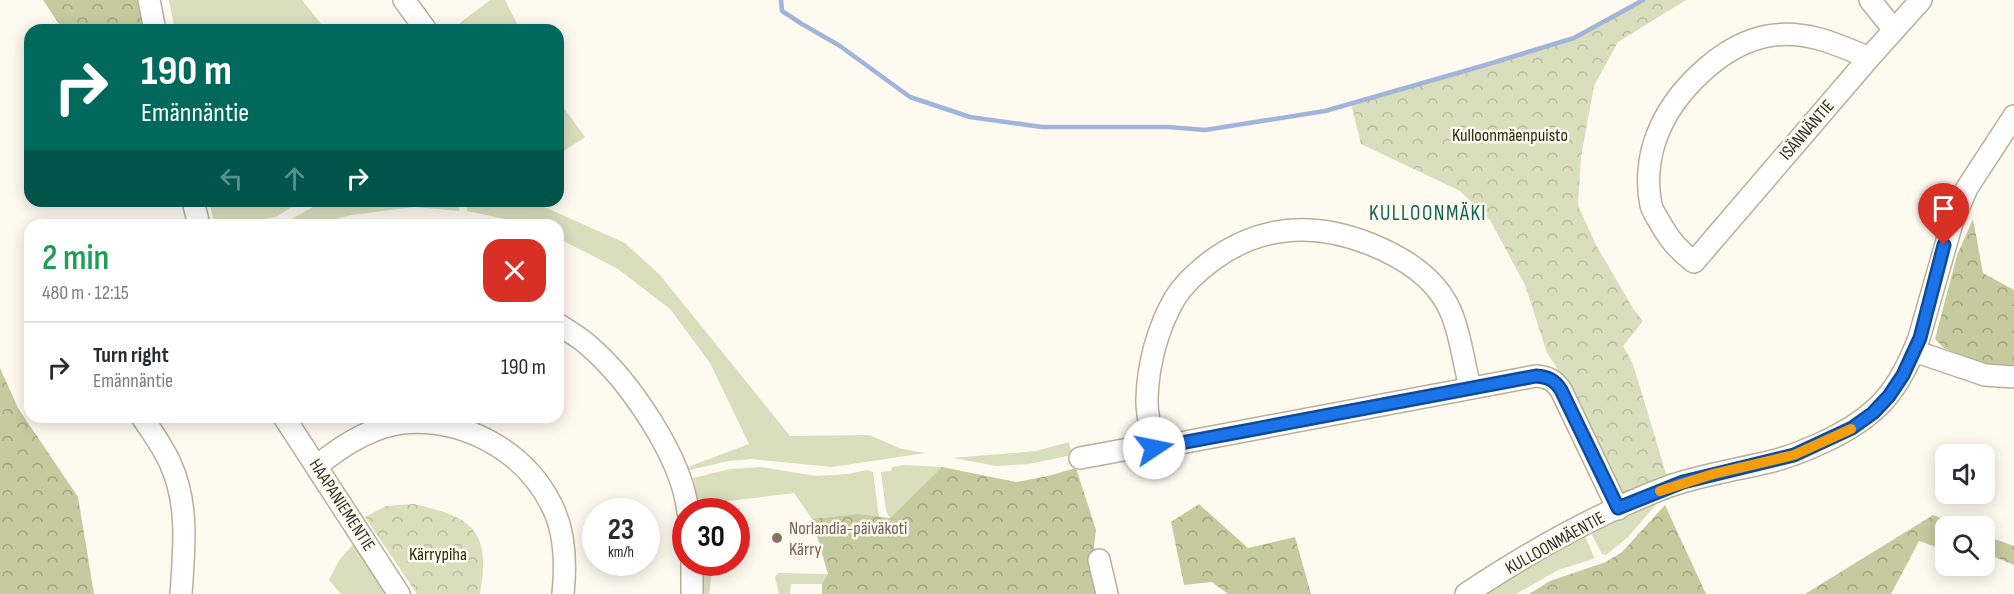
<!DOCTYPE html>
<meta charset="utf-8">
<style>
body{margin:0;font-family:"Sofia Sans Condensed",sans-serif;background:#f7f7f7;color:#2b2b33;height:100vh;display:flex;flex-direction:column;font-size:22px;white-space:nowrap}
*{box-sizing:border-box;margin:0}
p{font-size:20px;color:#7c7c81}
.icon{flex:none;width:33px;height:33px;fill:none;stroke:currentColor;stroke-width:2;stroke-linecap:round;stroke-linejoin:round}
.map{position:relative;flex:1;overflow:hidden}
.drawer{position:absolute;left:24px;top:219px;width:540px;height:204px;display:flex;flex-direction:column;background:#fff;border-radius:18px;box-shadow:0 3px 15px #0003}
.drawer>*{flex:none}
.top-card{position:absolute;left:24px;top:24px;width:540px;height:183px;border-radius:18px;box-shadow:0 3px 15px #0003;background:#00695c;color:#fff;overflow:hidden}
.buttons{position:absolute;left:1935px;top:444px;display:grid;gap:12px}
.buttons a{display:grid;place-items:center;width:60px;height:60px;border-radius:12px;background:#fff;box-shadow:0 3px 15px #0003;font-size:30px}
.speed{position:absolute;left:582px;top:498px;display:flex;gap:12px;font-size:30px;font-weight:700;text-align:center}
.speed>*{display:grid;place-content:center;width:78px;height:78px;border-radius:50%;background:#fff;box-shadow:0 3px 15px #0003;line-height:1}
.speed small{font-size:15px;font-weight:400}
.speed .limit{border:9px solid #d22;background:#fff;color:#111}
.pin{position:absolute;display:grid;place-items:center;width:51px;height:51px;color:#fff;margin:-62px -26px;border-radius:50% 50% 50% 0;rotate:-45deg;box-shadow:0 0 6px #0007}
.pin .icon{rotate:45deg}
.me{position:absolute;width:66px;margin:-33px;rotate:79deg;stroke-linejoin:round;filter:drop-shadow(0 0 4px #0008)}
.turn{display:flex;align-items:center;gap:21px;height:126px;padding:0 18px;font-size:27px}
.turn .icon{width:78px;height:78px;stroke-width:2.5}
.turn b{display:block;font-size:42px;line-height:51px}
.lanes{display:flex;align-items:center;height:57px;padding:0 18px;background:#0003;justify-content:center;gap:30px;direction:ltr}
.lanes .off{opacity:.35}
.round{display:grid;place-items:center;flex:none;width:63px;height:63px;border-radius:18px;background:#f7f7f7}
.head{display:flex;align-items:center;justify-content:space-between;height:102px;padding:0 18px}
h1{font-size:36px;font-weight:600;line-height:45px;color:#1e9e55}
ul{padding:0;list-style:none}
li{display:flex;align-items:center;gap:18px;height:90px;padding:0 18px;border-top:2px solid #e1e1e2}
li div{flex:1}
li b{display:block;font-size:22px}
li em{font-style:normal}
.map>svg:first-child{display:block}
.green{fill:#d9debd}
.forest{fill:url(#forest-crowns)}
.park{fill:url(#park-crowns)}
.lines{fill:none;stroke-linecap:round;stroke-linejoin:round}
.stream{stroke:#a1b4db;stroke-width:4.5}
.minor-casing{stroke:#b9af99;stroke-width:24}
.minor{stroke:#fff;stroke-width:21}
.route-casing{stroke:#114b97;stroke-width:15}
.route{stroke:#1a73e8;stroke-width:10}
.slow{stroke:#f59e0b;stroke-width:10}
.education-dot{fill:#8d6e63;stroke:#fefaf0;stroke-width:2}
.labels{text-anchor:middle;dominant-baseline:central;stroke-width:5;stroke-linejoin:round;paint-order:stroke}
.street-label{font-size:18px;fill:#333027;stroke:#fefaf0}
.park-label{font-size:18px;fill:#292c09;stroke:#fefaf0}
.education-label{font-size:18px;fill:#785e54;stroke:#fefaf0;text-anchor:start}
.quarter-label{font-size:21px;letter-spacing:1.5px;fill:#0f6353;stroke:#fefaf0}
</style>
<div class="map">
<svg width="2014" height="594" viewBox="0 0 2014 594">
<defs>
<pattern id="forest-crowns" width="20" height="18" patternUnits="userSpaceOnUse" patternTransform="scale(1.5)"><rect width="20" height="18" fill="#c5cb9f"/><path d="M2 6a3 3 0 1 1 6 0M12 15a3 3 0 1 1 6 0" fill="none" stroke="#a1a582"/></pattern>
<pattern id="park-crowns" width="20" height="18" patternUnits="userSpaceOnUse" patternTransform="scale(1.5)"><rect width="20" height="18" fill="#d9debd"/><path d="M2 6a3 3 0 1 1 6 0M12 15a3 3 0 1 1 6 0" fill="none" stroke="#bbbfa2"/></pattern>
</defs>
<rect width="100%" height="100%" fill="#fefaf0"/>
<g class="green">
<polygon points="169,0 302,0 326,30 175,30"/>
<polygon points="490,0 505,0 520,30 452,29"/>
<polygon points="558,100 585,137 558,155"/>
<polygon points="209,201 301,201 276,217 234,225 215,225"/>
<polygon points="324,201 460,201 459,211 414,207 351,215 312,225 280,225"/>
<polygon points="468,201 531,201 625,243 660,275 790,436 869,435 902,449 925,453 832,467 751,459 728,461 690,470 688,467 749,444 710,363 671,310 618,269 558,238 558,225 533,225 467,211"/>
<polygon points="1069,442 1072,455 1029,464 997,466 953,458 1036,451"/>
<polygon points="904,465 942,467 890,518 886,511 881,472 891,471 892,467"/>
<polygon points="761,467 816,476 848,474 867,470 873,472 879,517 858,514 812,519 794,493 698,505 693,478 730,469"/>
<polygon points="1660,500 1628,537 1606,555 1602,554 1592,535 1594,530"/>
<polygon points="1580,536 1585,536 1594,557 1593,559 1558,570 1516,594 1482,594"/>
<polygon points="357,540 392,594 341,594 329,580 340,559"/>
<polygon points="701,563 713,563 709,594 700,594"/>
<polygon points="778,573 829,574 822,584 791,584 790,594 779,594 775,577"/>
</g>
<g class="forest">
<polygon points="43,0 142,0 149,30 63,30"/>
<polygon points="1973,219 1983,273 2014,290 2014,367 1986,366 1944,348 1935,339 1957,255"/>
<polygon points="0,368 18,408 78,497 94,594 0,594"/>
<polygon points="942,467 1016,482 1048,476 1076,468 1096,530 1092,564 1100,594 822,594 822,584 828,574 812,519 858,514 890,518"/>
<polygon points="1199,504 1248,548 1295,537 1311,594 1228,594 1212,582 1184,585 1171,522"/>
<polygon points="1665,505 1706,594 1529,594 1550,581 1606,562 1622,552"/>
<polygon points="1933,515 1962,526 1946,526 1945,550 1919,541 1891,594 1805,594"/>
<polygon points="1984,535 2014,546 2014,565 1985,553"/>
</g>
<g class="park">
<polygon points="1643,0 1686,0 1618,42 1594,86 1581,157 1578,205 1595,243 1634,310 1643,321 1623,346 1633,364 1668,480 1621,499 1564,379 1547,353 1525,285 1490,220 1460,191 1361,144 1351,104 1482,66 1574,38"/>
<path d="M414,504C473,517 491,531 480,594H417L365,517L386,506Z"/>
</g>
<g class="lines">
<polyline class="stream" points="781,0 782,11 802,24 840,46 910,97 970,117 1042,127 1168,127 1205,130 1325,111 1482,66 1574,38 1643,0"/>
<defs>
<g id="minor">
<polyline points="149,0 155,30"/>
<polyline points="404,0 426,30"/>
<polyline points="1870,0 1894,30"/>
<path d="M1869,58C1835,43 1801,28 1763,37C1720,47 1674,92 1658,133C1649,154 1646,182 1651,205C1652,210 1656,216 1659,221C1669,239 1678,250 1694,262L1869,58L1921,0"/>
<polyline points="193,201 199,225"/>
<path d="M558,324C568,331 579,337 588,345C629,380 682,457 688,512"/>
<polyline points="1914,351 1985,375 2014,377"/>
<path d="M142,417C152,432 164,448 171,465C189,505 184,551 181,594"/>
<polyline points="284,417 399,594"/>
<path d="M1154,448C1152,432 1146,414 1147,398C1148,364 1158,327 1175,298C1185,282 1199,270 1214,259C1262,225 1315,222 1370,244C1400,256 1431,274 1447,304C1459,325 1464,364 1470,388"/>
<path d="M1080,458L1145,446L1154,448L1536,376C1548,377 1554,380 1561,390L1618,509"/>
<path d="M317,466C340,447 371,427 402,423C462,417 524,450 551,504C565,530 566,565 563,594"/>
<polyline points="1099,560 1107,594"/>
<polyline points="692,562 692,594"/>
<path d="M1466,594C1529,552 1596,514 1667,487C1700,475 1735,470 1769,462C1790,457 1809,449 1828,440C1879,415 1899,390 1919,338L1952,223L1967,188L2014,116"/>
</g>
</defs>
<use href="#minor" class="minor-casing"/>
<use href="#minor" class="minor"/>
</g>
<g class="lines">
<defs>
<path id="route" d="M1154,448L1536,376C1548,377 1555,380 1561,390L1618,508L1683,482L1794,455L1852,428L1873,413L1889,396L1903,375L1920,338L1944,245"/>
</defs>
<use href="#route" class="route-casing"/>
<use href="#route" class="route"/>
<polyline class="slow" points="1660,491 1713,474 1794,455 1851,429"/>
</g>
<circle class="education-dot" cx="777" cy="538" r="6"/>
<g class="labels">
<g class="street-label">
<text transform="translate(1807 130) rotate(-49)">ISÄNNÄNTIE</text>
<text transform="translate(342 505) rotate(57)">HAAPANIEMENTIE</text>
<text transform="translate(1555 543) rotate(-29)">KULLOONMÄENTIE</text>
</g>
<g class="park-label">
<text x="1510" y="135">Kulloonmäenpuisto</text>
<text x="438" y="554">Kärrypiha</text>
</g>
<g class="education-label">
<text x="789" y="528">Norlandia-päiväkoti<tspan x="789" dy="21">Kärry</tspan></text>
</g>
<g class="quarter-label">
<text x="1428" y="213">KULLOONMÄKI</text>
</g>
</g>
</svg>
<div class="buttons">
<a><svg class="icon" aria-label="sound" viewBox="0 0 24 24"><path d="M4 9h4l5-4v14l-5-4H4zM17 9q2 3 0 6"/></svg></a>
<a><svg class="icon" aria-label="search" viewBox="0 0 24 24"><circle cx="10" cy="10" r="6"/><path d="M15 15l6 6"/></svg></a>
</div>
<div class="speed"><div>23<small>km/h</small></div><div class="limit">30</div></div>
<div class="pin" style="left:1944px;top:245px;background:#d93025"><svg class="icon" aria-label="arrive" viewBox="0 0 24 24"><path d="M6 21V4h12l-3 4 3 4H6"/></svg></div>
<svg class="me" style="left:1154px;top:448px" viewBox="-20 -20 40 40"><circle r="19" fill="#fff"/><path d="M0-13L10 11 0 6-10 11z" fill="#1a73e8"/></svg>
<div class="top-card">
<div class="turn"><svg class="icon" aria-label="right" viewBox="0 0 24 24"><path d="M7 20v-9h11M14 6l5 5-5 5"/></svg><div><b>190 m</b>Emännäntie</div></div>
<div class="lanes"><svg class="icon off" aria-label="left" viewBox="0 0 24 24"><path d="M17 20v-9H6M10 6l-5 5 5 5"/></svg><svg class="icon off" aria-label="ahead" viewBox="0 0 24 24"><path d="M12 20V5M6 11l6-6 6 6"/></svg><svg class="icon" aria-label="right" viewBox="0 0 24 24"><path d="M7 20v-9h11M14 6l5 5-5 5"/></svg></div>
</div>
<section class="drawer">
<div class="head"><div><h1>2 min</h1><p>480 m · 12:15</p></div><a class="round" style="background:#d93025;color:#fff"><svg class="icon" aria-label="close" viewBox="0 0 24 24"><path d="M6 6l12 12M18 6L6 18"/></svg></a></div>
<ul>
<li><svg class="icon" aria-label="right" viewBox="0 0 24 24"><path d="M7 20v-9h11M14 6l5 5-5 5"/></svg><div><b>Turn right</b><p>Emännäntie</p></div><em>190 m</em></li>
</ul>
</section>
</div>
